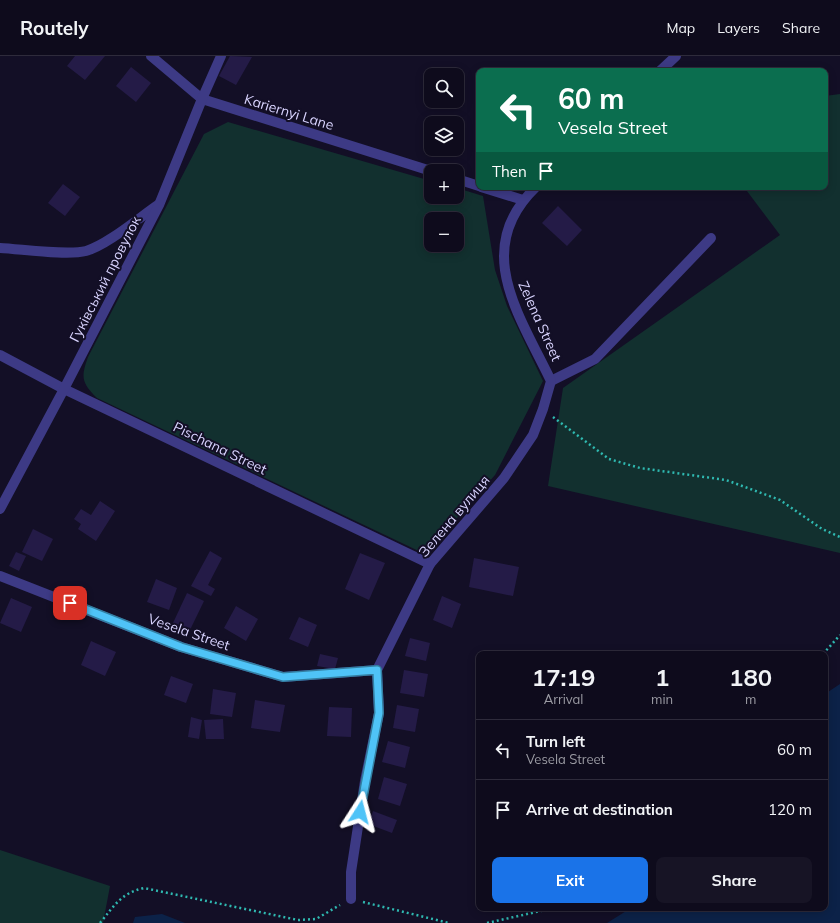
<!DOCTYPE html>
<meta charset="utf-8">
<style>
body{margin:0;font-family:Mulish,sans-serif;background:#171425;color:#f1f3f6;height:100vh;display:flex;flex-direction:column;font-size:15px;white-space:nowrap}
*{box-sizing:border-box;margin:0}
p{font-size:13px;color:#9b9ba3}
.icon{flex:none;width:22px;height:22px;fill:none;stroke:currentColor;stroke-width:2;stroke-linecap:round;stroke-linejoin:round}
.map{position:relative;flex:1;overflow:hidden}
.side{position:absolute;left:476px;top:595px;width:352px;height:260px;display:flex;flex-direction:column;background:#0e0b1c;border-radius:8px;box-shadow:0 2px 10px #0003,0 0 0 1px #2e2b3b}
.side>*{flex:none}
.guide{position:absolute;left:476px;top:12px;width:352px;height:122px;border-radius:8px;box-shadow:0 2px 10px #0003,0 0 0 1px #2e2b3b;background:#0b6e4f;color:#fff;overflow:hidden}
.controls{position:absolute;left:424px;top:12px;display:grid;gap:8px}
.controls a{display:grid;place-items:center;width:40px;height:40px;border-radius:8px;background:#0e0b1c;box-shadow:0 2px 10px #0003,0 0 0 1px #2e2b3b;font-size:20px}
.pin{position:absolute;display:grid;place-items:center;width:34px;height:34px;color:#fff;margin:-17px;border-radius:8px;box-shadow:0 2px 6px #0006}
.me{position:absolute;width:44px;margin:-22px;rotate:9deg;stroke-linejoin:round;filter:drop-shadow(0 0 3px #0008)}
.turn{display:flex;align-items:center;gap:14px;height:84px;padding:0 16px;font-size:18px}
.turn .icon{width:52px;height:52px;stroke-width:2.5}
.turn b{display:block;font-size:28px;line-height:34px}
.then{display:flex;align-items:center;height:38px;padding:0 16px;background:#0003;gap:8px;font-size:15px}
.eta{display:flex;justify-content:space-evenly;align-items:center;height:68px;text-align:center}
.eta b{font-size:24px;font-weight:700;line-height:28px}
.primary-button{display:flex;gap:8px;margin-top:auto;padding:8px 16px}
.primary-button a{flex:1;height:46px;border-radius:8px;background:#1a73e8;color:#fff;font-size:16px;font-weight:700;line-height:46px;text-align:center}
.primary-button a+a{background:#171425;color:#f1f3f6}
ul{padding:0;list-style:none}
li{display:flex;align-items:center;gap:12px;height:60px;padding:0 16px;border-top:1px solid #2e2b3b}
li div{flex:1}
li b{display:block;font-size:15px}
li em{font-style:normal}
header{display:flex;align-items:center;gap:24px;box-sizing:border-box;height:56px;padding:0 20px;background:#0e0b1c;border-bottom:1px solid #2e2b3b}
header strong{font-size:19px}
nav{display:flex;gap:22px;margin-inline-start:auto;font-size:14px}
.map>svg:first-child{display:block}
.green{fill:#12302f;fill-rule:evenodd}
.water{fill:#0c2248}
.building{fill:#241b47}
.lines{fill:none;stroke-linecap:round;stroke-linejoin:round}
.path{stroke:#2fb8b0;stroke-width:2.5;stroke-dasharray:2 3;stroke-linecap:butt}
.street{stroke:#3d3a85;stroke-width:10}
.route-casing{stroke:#337fa1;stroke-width:10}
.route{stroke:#4fc3f7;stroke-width:7}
.labels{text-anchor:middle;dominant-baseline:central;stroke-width:4;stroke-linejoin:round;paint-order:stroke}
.street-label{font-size:14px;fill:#d9d4ff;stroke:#130f26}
</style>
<header>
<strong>Routely</strong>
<nav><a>Map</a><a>Layers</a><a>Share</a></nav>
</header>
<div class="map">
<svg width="840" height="867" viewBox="0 0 840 867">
<rect width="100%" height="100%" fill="#130f26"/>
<g class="green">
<polygon points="840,38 840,497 548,430 563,332 780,179 744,131 825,131 825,40"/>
<path d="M228,66L431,125V141H457V132L483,140L495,214L507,250L543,325L495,419L425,498L97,342C81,326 81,321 88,301L204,78ZM431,163H457V189H431Z"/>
<polygon points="0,794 110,830 103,867 0,867"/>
</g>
<g class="water">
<polygon points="840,628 840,867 607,867 631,852 825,852 825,638"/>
<polygon points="162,858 185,867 133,867 135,861"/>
</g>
<g class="building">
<polygon points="75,0 105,0 85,24 67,10"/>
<polygon points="230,0 252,1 236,29 219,20"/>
<polygon points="131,11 151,27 136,46 116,30"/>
<polygon points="63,128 80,141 65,160 48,147"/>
<polygon points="558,150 582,174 567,190 542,167"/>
<polygon points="100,445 115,455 96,485 78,473 81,468 74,463 81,453 91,459"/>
<polygon points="33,473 53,483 42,505 22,496"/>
<polygon points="210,495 222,502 208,529 215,533 211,540 191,530"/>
<polygon points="16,496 26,500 19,515 9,510"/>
<polygon points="360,497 385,507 369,544 345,533"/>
<polygon points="474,502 519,511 513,540 469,531"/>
<polygon points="156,523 177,532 169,554 147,546"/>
<polygon points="187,537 204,545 189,576 173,567"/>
<polygon points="442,540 461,548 452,572 433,564"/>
<polygon points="11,542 32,551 21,576 0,567"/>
<polygon points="236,550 258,563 246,585 224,572"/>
<polygon points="299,561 317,569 308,591 289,583"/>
<polygon points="410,582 430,587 426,605 405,600"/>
<polygon points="91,585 116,596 105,620 81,609"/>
<polygon points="320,598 338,602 335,613 317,610"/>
<polygon points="404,614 428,618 424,641 400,637"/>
<polygon points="171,620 193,628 186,647 164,639"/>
<polygon points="213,633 236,637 232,661 210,658"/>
<polygon points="255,644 285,649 280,676 251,672"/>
<polygon points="397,649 419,653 415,676 393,672"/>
<polygon points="329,651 352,652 351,681 327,680"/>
<polygon points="191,661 202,664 199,683 188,681"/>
<polygon points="223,663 224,683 206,683 204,664"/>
<polygon points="388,685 410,691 405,712 382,706"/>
<polygon points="384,721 407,728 400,750 378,743"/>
<polygon points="373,755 397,764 392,777 368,768"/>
</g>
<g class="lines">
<g class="path">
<polyline points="553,361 609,403 640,412 726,424 780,444 822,473 840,481"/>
<polyline points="823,598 840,579"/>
<polyline points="363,846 449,867"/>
<path d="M100,867C114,850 121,837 144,832L298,864L316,863L340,849"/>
<polyline points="487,867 554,852"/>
</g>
<g class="street">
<polyline points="151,0 202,43 431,115"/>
<polyline points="660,15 676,0"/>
<polyline points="457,123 479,130"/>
<polyline points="481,131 523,144"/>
<path d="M0,192C21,193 67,200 86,195C107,189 139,162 158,149"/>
<polyline points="0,299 64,333 430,508"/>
<polyline points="551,325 595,303 711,182"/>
<polyline points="0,453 64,333 159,149 202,43 221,0"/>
<polyline points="0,520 181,591 283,621 377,614"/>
<path d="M351,843V816L365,725L379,657L377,614L430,508L504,422L533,379L543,353L551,325C520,260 471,193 536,131"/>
</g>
</g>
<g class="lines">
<defs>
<polyline id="route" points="70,547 181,591 283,621 377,614 379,657 360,756"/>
</defs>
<use href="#route" class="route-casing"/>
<use href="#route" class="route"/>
</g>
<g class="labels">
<g class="street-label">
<text transform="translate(289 56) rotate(17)">Kariernyi Lane</text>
<text transform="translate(105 223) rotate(-63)">Гуківський провулок</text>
<text transform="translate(540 265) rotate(66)">Zelena Street</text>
<text transform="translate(220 392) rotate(26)">Pischana Street</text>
<text transform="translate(454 460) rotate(-50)">Зелена вулиця</text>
<text transform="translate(189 576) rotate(19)">Vesela Street</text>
</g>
</g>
</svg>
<div class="controls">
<a><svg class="icon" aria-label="search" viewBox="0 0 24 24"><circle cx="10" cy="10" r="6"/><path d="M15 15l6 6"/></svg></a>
<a><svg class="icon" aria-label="layers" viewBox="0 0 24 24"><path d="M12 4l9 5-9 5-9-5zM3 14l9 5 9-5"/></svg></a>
<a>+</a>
<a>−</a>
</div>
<div class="pin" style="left:70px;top:547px;background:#d93025"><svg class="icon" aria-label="arrive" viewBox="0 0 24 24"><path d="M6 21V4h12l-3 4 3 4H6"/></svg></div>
<svg class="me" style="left:360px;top:756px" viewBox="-20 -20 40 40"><path d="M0-17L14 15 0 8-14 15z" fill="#4fc3f7" stroke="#fff" stroke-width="4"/></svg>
<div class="guide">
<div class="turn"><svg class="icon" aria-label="left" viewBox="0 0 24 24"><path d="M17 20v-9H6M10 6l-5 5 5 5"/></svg><div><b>60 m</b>Vesela Street</div></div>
<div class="then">Then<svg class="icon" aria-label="arrive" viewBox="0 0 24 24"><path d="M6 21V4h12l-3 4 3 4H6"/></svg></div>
</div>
<section class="side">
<div class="eta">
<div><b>17:19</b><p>Arrival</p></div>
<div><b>1</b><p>min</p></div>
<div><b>180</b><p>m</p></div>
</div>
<ul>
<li><svg class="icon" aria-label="left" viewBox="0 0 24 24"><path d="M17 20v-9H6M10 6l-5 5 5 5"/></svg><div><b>Turn left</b><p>Vesela Street</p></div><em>60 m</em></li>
<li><svg class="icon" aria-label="arrive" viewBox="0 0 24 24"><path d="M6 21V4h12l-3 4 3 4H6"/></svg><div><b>Arrive at destination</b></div><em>120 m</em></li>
</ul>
<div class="primary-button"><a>Exit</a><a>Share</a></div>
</section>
</div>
